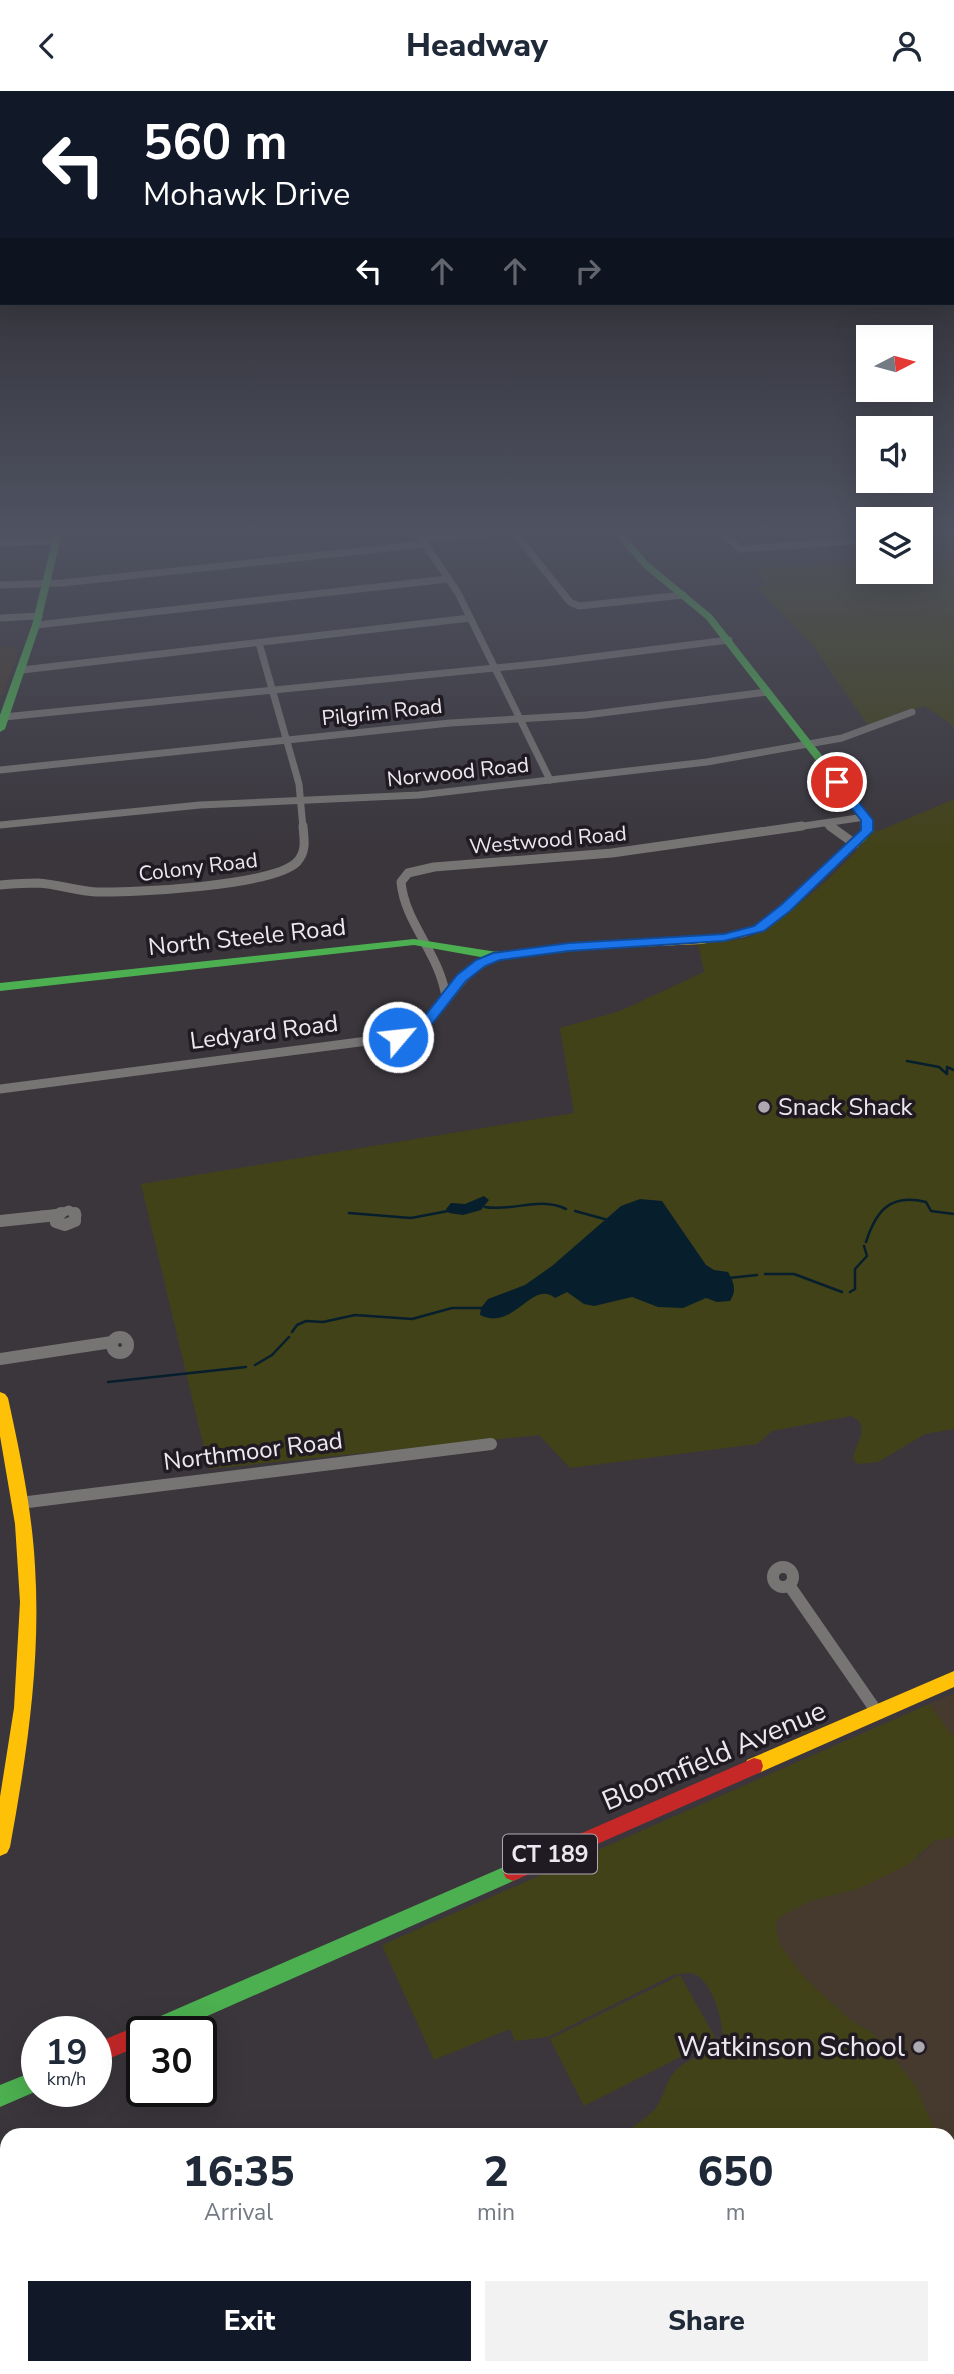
<!DOCTYPE html>
<style>
body{margin:0;font-family:"Nunito Sans",sans-serif;background:#f2f2f3;color:#1f2937;height:100vh;display:flex;flex-direction:column;font-size:26px;white-space:nowrap}
*{box-sizing:border-box;margin:0}
p{font-size:23px;color:#747a83}
.icon{flex:none;width:38px;height:38px;fill:none;stroke:currentColor;stroke-width:2;stroke-linecap:round;stroke-linejoin:round}
.map{position:relative;flex:1;overflow:hidden}
.panel{position:absolute;left:0px;top:2037px;width:956px;height:247px;display:flex;flex-direction:column;background:#fff;border-radius:21px 21px 0 0;box-shadow:0 7px 28px #0002}
.panel>*{flex:none}
.top-card{position:absolute;left:0px;top:0px;width:956px;height:214px;box-shadow:0 7px 28px #0002;background:#111827;color:#fff;overflow:hidden}
.needle{width:46px;rotate:84deg}
.controls{position:absolute;left:856px;top:234px;display:grid;gap:14px}
.controls a{display:grid;place-items:center;width:77px;height:77px;border-radius:0px;background:#fff;box-shadow:0 7px 28px #0002;font-size:35px}
.speed{position:absolute;left:21px;top:1925px;display:flex;gap:14px;font-size:35px;font-weight:700;text-align:center}
.speed>*{display:grid;place-content:center;width:91px;height:91px;border-radius:50%;background:#fff;box-shadow:0 7px 28px #0002;line-height:1}
.speed small{font-size:18px;font-weight:400}
.speed .limit{border:4px solid #111;border-radius:10px;background:#fff;color:#111}
.pin{position:absolute;display:grid;place-items:center;width:60px;height:60px;color:#fff;margin:-30px;border:4px solid #fff;border-radius:50%;box-shadow:0 2px 7px #0007}
.me{position:absolute;width:77px;margin:-38px;rotate:62deg;stroke-linejoin:round;filter:drop-shadow(0 0 5px #0008)}
.turn{display:flex;align-items:center;gap:24px;height:147px;padding:0 28px;font-size:32px}
.turn .icon{width:91px;height:91px;stroke-width:2.5}
.turn b{display:block;font-size:49px;line-height:60px}
.lanes{display:flex;align-items:center;height:66px;padding:0 28px;background:#0003;justify-content:center;gap:35px;direction:ltr}
.lanes .off{opacity:.35}
.eta{display:flex;justify-content:space-evenly;align-items:center;height:119px;text-align:center}
.eta b{font-size:42px;font-weight:800;line-height:49px}
.cta{display:flex;gap:14px;margin-top:auto;padding:14px 28px}
.cta a{flex:1;height:80px;border-radius:0px;background:#111827;color:#fff;font-size:28px;font-weight:800;line-height:80px;text-align:center}
.cta a+a{background:#f2f2f3;color:#1f2937}
header{display:flex;justify-content:space-between;align-items:center;height:91px;padding:0 28px;background:#fff;font-size:32px;font-weight:800}
.map>svg:first-child{display:block}
.education{fill:#463a2e}
.green{fill:#424219}
.water{fill:#071e2d}
.lines{fill:none;stroke-linecap:round;stroke-linejoin:round}
.stream{stroke:#071e2d;stroke-width:2.5}
.street-far2{stroke:#777573;stroke-width:7}
.street-far1{stroke:#777573;stroke-width:9}
.street{stroke:#777573;stroke-width:12}
.fast{fill:#4caf50;fill-rule:evenodd}
.slow{fill:#ffc107;fill-rule:evenodd}
.jam{fill:#c62828;fill-rule:evenodd}
.route{fill:#1a73e8;stroke:#114b97;stroke-width:2}
.poi-dot{fill:#aea9b1;stroke:#201b22;stroke-width:2.5}
.labels{text-anchor:middle;dominant-baseline:central;stroke-width:7;stroke-linejoin:round;paint-order:stroke}
.far-street-label{font-size:21px;fill:#ede7f0;stroke:#201b22}
.shield{fill:#201b22;stroke:#b0aab2;stroke-width:2}
.shield-label{font-size:23px;font-weight:bold;fill:#ede7f0}
.street-label{font-size:24px;fill:#ede7f0;stroke:#201b22}
.poi-label{font-size:24px;fill:#ede7f0;stroke:#201b22;text-anchor:start}
.near-street-label{font-size:28px;fill:#ede7f0;stroke:#201b22}
.near-poi-label{font-size:28px;fill:#ede7f0;stroke:#201b22;text-anchor:end}
</style>
<header><svg class="icon" aria-label="back" viewBox="0 0 24 24"><path d="M15 5l-7 7 7 7"/></svg>Headway<svg class="icon" aria-label="person" viewBox="0 0 24 24"><circle cx="12" cy="8" r="4"/><path d="M4 21q1-7 8-7t8 7"/></svg></header>
<div class="map">
<svg width="954" height="2283" viewBox="0 0 954 2283">
<rect width="100%" height="100%" fill="#3a363c"/>
<g class="education">
<polygon points="10,555 19,560 0,610 0,556"/>
<polygon points="954,1602 954,1647 929,1613"/>
<polygon points="954,1746 954,2151 948,2139 951,2078 948,2044 937,2044 874,1943 848,1927 804,1886 780,1854 776,1838 777,1829 783,1824 813,1809 856,1799 921,1764 934,1750"/>
</g>
<g class="green">
<polygon points="954,467 954,640 952,634 924,615 868,634 814,556 756,496 767,494 755,478 868,470 868,481 920,481 921,468"/>
<path d="M954,708V1338L925,1343L878,1371L857,1373L853,1368C855,1352 873,1334 851,1325L772,1340L757,1353L570,1377L539,1344L209,1378L141,1093L574,1022L560,937L620,920L704,881L698,852C716,851 735,851 752,845C780,835 857,765 873,739L879,740Z"/>
<path d="M929,1613L954,1647V1746L934,1750L909,1773L856,1799L813,1809L783,1824L777,1829L776,1838L780,1854L804,1886L848,1927L874,1943L915,1994L937,2044H622C633,2035 652,2025 659,2012C666,1999 666,1989 677,1978C691,1965 711,1964 723,1949C723,1930 712,1885 690,1882C685,1882 678,1883 673,1884L548,1946L515,1950L510,1938L434,1969L382,1854Z"/>
<polygon points="680,1884 716,1948 584,2015 550,1948"/>
<polygon points="949,2139 954,2151 954,2283 618,2283 633,2277 948,2277"/>
<polygon points="381,2277 542,2277 540,2283 371,2283"/>
</g>
<g class="water">
<polygon points="484,1105 489,1109 481,1119 463,1124 449,1122 446,1118 451,1112 465,1113"/>
<path d="M640,1108L662,1110L706,1174L714,1179L728,1181C734,1191 737,1200 730,1210L717,1211L706,1207L683,1217L658,1216L632,1206L594,1215L584,1213L567,1201L555,1207C532,1188 514,1241 480,1224L481,1217L488,1208L525,1194L552,1175L621,1115Z"/>
</g>
<g class="lines">
<g class="stream">
<polyline points="907,970 939,976 947,983 947,976 954,979"/>
<path d="M485,1116C513,1121 539,1105 566,1118"/>
<polyline points="575,1120 608,1129"/>
<polyline points="349,1122 411,1127 448,1120"/>
<path d="M866,1151C876,1120 890,1102 926,1111L931,1120L954,1123"/>
<polyline points="765,1183 794,1183 842,1201"/>
<polyline points="729,1187 757,1184"/>
<polyline points="850,1201 855,1198 855,1178 867,1165 864,1155"/>
<polyline points="292,1241 297,1234 306,1230 323,1231 355,1224 412,1228 452,1217 483,1217"/>
<polyline points="255,1274 272,1264 289,1246"/>
<polyline points="108,1291 246,1276"/>
</g>
<g class="street-far2">
<polyline points="415,438 458,502 550,689"/>
<polyline points="719,438 740,458 868,449"/>
<polyline points="421,447 513,440 570,511 579,515 683,504"/>
<polyline points="0,452 56,450"/>
<polyline points="0,494 62,492 425,453"/>
<polyline points="0,527 39,525"/>
<polyline points="36,534 448,488"/>
<polyline points="259,552 299,693 303,737"/>
<polyline points="22,579 470,527"/>
<polyline points="4,626 545,572 729,549"/>
<polyline points="0,679 450,632 586,624 767,601"/>
<polyline points="827,733 832,737"/>
<polyline points="0,734 200,714 419,704 707,671 842,647 912,621"/>
<polyline points="790,737 865,726"/>
</g>
<g class="street-far1">
<polyline points="830,735 855,753"/>
<path d="M0,794C12,793 25,792 38,792C57,793 77,800 96,801C134,802 273,795 297,771C307,760 304,748 303,735"/>
<path d="M446,906C439,861 405,833 401,791L408,782L434,776L612,762L802,735"/>
<path d="M0,998L398,946C410,940 421,935 432,925C458,900 459,881 497,865"/>
<polyline points="42,1124 56,1124"/>
<polyline points="57,1124 69,1119 77,1124"/>
</g>
<g class="street">
<polyline points="61,1122 57,1124 56,1131 65,1134 75,1130 75,1122"/>
<polyline points="0,1130 57,1124"/>
<circle cx="120" cy="1254" r="8"/>
<polyline points="0,1268 112,1251"/>
<polyline points="20,1412 491,1353"/>
<circle cx="783" cy="1486" r="10"/>
<polyline points="789,1494 877,1621"/>
</g>
<g class="fast">
<polygon points="55,438 63,438 40,534 5,638 0,641 0,624 32,534"/>
<path d="M610,438H619L649,472L712,524L871,727C875,741 865,753 852,758L847,755L860,741L862,729L706,528L643,476Z"/>
<polygon points="414,848 497,861 591,852 597,855 591,858 497,869 414,854 0,900 0,892"/>
<polygon points="513,1772 520,1775 523,1781 520,1787 171,1941 142,1941 142,1949 140,1948 137,1941 140,1934"/>
<polygon points="37,1979 37,2000 0,2016 0,1994"/>
</g>
<g class="slow">
<path d="M852,752L856,753V757L766,838L744,846L701,853L591,858L585,855L591,852C647,849 704,852 758,834L848,753Z"/>
<path d="M0,1301L5,1303L8,1307C20,1362 32,1419 35,1475C41,1570 27,1663 10,1756L7,1762L0,1765V1706L14,1617L20,1511L15,1433L0,1345Z"/>
<polygon points="954,1580 954,1596 761,1681 754,1683 747,1681 745,1675 747,1669"/>
</g>
<g class="jam">
<polygon points="90,438 134,438 58,445 54,443 58,441"/>
<polygon points="754,1667 761,1669 763,1675 761,1681 520,1787 513,1790 506,1787 503,1781 506,1775"/>
<polygon points="142,1933 149,1936 151,1941 142,1941 142,1954 96,1973 96,1952"/>
</g>
</g>
<linearGradient id="sky" x2="0" y2="1"><stop stop-color="#201e21"/><stop offset="0.58" stop-color="#4f5261"/><stop offset="1" stop-color="#4f5261" stop-opacity="0"/></linearGradient>
<rect width="954" height="758" fill="url(#sky)"/>
<polygon class="route" points="833,689 841,689 873,729 873,740 790,820 764,840 724,850 569,860 500,869 485,875 466,890 433,932 403,949 393,949 391,946 424,926 457,884 476,869 493,862 569,852 724,843 754,835 781,814 861,739 861,729 833,694"/>
<g class="poi-dot">
<circle cx="764" cy="1016" r="7"/>
<circle cx="919" cy="1956" r="7"/>
</g>
<g class="labels">
<g class="far-street-label">
<text transform="translate(382 621) rotate(-6)">Pilgrim Road</text>
<text transform="translate(458 681) rotate(-6)">Norwood Road</text>
<text transform="translate(548 749) rotate(-5)">Westwood Road</text>
<text transform="translate(198 776) rotate(-7)">Colony Road</text>
</g>
<rect class="shield" x="503" y="1743.5" width="94" height="39" rx="5"/>
<g class="shield-label">
<text x="550" y="1763">CT 189</text>
</g>
<g class="street-label">
<text transform="translate(247 846) rotate(-6)">North Steele Road</text>
<text transform="translate(264 941) rotate(-7)">Ledyard Road</text>
<text transform="translate(253 1360) rotate(-7)">Northmoor Road</text>
</g>
<g class="poi-label">
<text x="778" y="1016">Snack Shack</text>
</g>
<g class="near-street-label">
<text transform="translate(714 1665) rotate(-23)">Bloomfield Avenue</text>
</g>
<g class="near-poi-label">
<text x="905" y="1956">Watkinson School</text>
</g>
</g>
</svg>
<div class="controls">
<a><svg class="needle" viewBox="-14 -14 28 28"><path d="M0-13l5 13h-10z" fill="#e53935"/><path d="M0 13l5-13h-10z" fill="#747a83"/></svg></a>
<a><svg class="icon" aria-label="sound" viewBox="0 0 24 24"><path d="M4 9h4l5-4v14l-5-4H4zM17 9q2 3 0 6"/></svg></a>
<a><svg class="icon" aria-label="layers" viewBox="0 0 24 24"><path d="M12 4l9 5-9 5-9-5zM3 14l9 5 9-5"/></svg></a>
</div>
<div class="speed"><div>19<small>km/h</small></div><div class="limit">30</div></div>
<div class="pin" style="left:837px;top:691px;background:#d93025"><svg class="icon" aria-label="arrive" viewBox="0 0 24 24"><path d="M6 21V4h12l-3 4 3 4H6"/></svg></div>
<svg class="me" style="left:398px;top:946px" viewBox="-20 -20 40 40"><circle r="17" fill="#1a73e8" stroke="#fff" stroke-width="3"/><path d="M0-11L8 9 0 5-8 9z" fill="#fff"/></svg>
<div class="top-card">
<div class="turn"><svg class="icon" aria-label="left" viewBox="0 0 24 24"><path d="M17 20v-9H6M10 6l-5 5 5 5"/></svg><div><b>560 m</b>Mohawk Drive</div></div>
<div class="lanes"><svg class="icon" aria-label="left" viewBox="0 0 24 24"><path d="M17 20v-9H6M10 6l-5 5 5 5"/></svg><svg class="icon off" aria-label="ahead" viewBox="0 0 24 24"><path d="M12 20V5M6 11l6-6 6 6"/></svg><svg class="icon off" aria-label="ahead" viewBox="0 0 24 24"><path d="M12 20V5M6 11l6-6 6 6"/></svg><svg class="icon off" aria-label="right" viewBox="0 0 24 24"><path d="M7 20v-9h11M14 6l5 5-5 5"/></svg></div>
</div>
<section class="panel">
<div class="eta">
<div><b>16:35</b><p>Arrival</p></div>
<div><b>2</b><p>min</p></div>
<div><b>650</b><p>m</p></div>
</div>
<div class="cta"><a>Exit</a><a>Share</a></div>
</section>
</div>
